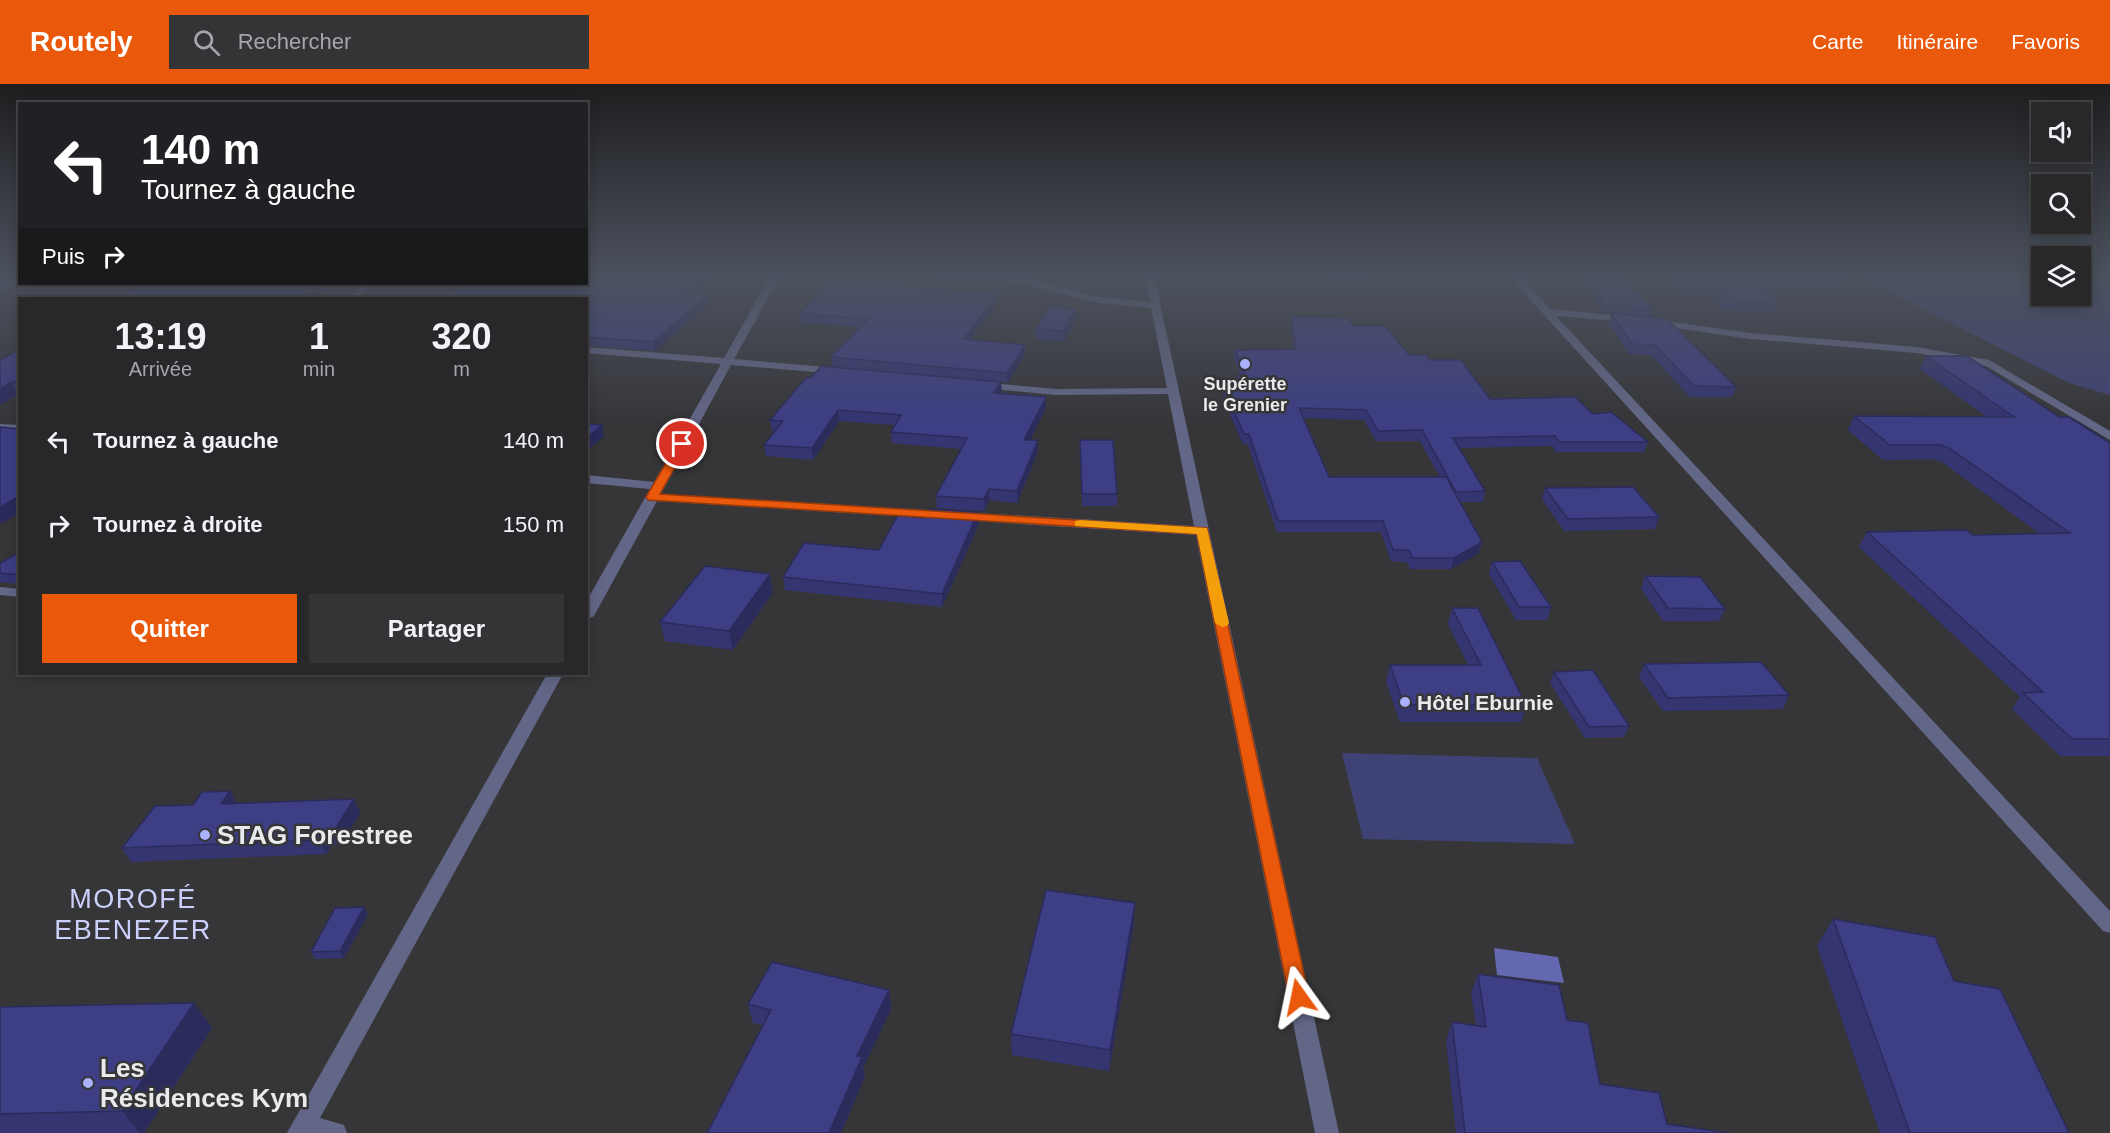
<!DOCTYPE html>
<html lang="fr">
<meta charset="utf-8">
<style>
body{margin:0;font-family:Arial,sans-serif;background:#343437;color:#f1f3f6;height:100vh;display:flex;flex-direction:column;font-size:22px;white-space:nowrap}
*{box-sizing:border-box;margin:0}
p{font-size:20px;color:#a5a6a9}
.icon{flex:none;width:33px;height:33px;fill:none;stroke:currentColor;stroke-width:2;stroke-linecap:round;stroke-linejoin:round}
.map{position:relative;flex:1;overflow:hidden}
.sheet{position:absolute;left:18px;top:213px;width:570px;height:378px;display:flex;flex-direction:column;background:#28282b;border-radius:0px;box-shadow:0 3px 15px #0003,0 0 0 2px #444447}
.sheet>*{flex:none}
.hud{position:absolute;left:18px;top:18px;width:570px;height:183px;border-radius:0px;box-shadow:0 3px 15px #0003,0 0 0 2px #444447;background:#202124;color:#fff;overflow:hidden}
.controls{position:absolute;left:2031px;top:18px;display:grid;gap:12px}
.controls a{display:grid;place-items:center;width:60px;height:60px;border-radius:0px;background:#28282b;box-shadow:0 3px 15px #0003,0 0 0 2px #444447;font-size:30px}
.pin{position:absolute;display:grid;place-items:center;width:51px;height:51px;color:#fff;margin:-26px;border:3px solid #fff;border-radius:50%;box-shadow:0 2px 6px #0007}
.me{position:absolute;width:66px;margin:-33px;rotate:348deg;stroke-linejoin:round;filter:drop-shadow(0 0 4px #0008)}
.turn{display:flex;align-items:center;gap:21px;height:126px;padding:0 24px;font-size:27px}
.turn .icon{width:78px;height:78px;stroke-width:2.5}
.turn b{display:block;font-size:42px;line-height:51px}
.then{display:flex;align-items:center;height:57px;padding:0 24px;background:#0003;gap:12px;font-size:22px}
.eta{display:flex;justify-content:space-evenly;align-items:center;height:102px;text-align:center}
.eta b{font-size:36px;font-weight:600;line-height:42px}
.action{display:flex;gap:12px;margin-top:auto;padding:12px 24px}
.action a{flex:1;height:69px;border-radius:0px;background:#ea580c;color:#fff;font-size:24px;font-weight:600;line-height:69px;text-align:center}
.action a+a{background:#343437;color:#f1f3f6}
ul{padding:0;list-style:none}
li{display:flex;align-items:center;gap:18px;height:84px;padding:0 24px}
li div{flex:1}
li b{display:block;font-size:22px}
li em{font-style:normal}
header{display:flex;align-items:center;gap:36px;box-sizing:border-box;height:84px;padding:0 30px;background:#ea580c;color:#fff}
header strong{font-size:28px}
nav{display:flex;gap:33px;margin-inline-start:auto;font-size:21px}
.search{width:420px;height:54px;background:#343437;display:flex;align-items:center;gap:15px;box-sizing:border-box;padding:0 21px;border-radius:0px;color:#a5a6a9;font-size:22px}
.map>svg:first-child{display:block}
.green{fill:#3f4274}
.water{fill:#6368b1}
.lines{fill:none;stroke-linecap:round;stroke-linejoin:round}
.street{fill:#636787;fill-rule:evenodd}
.wall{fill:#343571;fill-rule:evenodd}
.shaded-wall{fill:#2b2b5c}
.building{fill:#3d3e83;stroke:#2b2b5c;stroke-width:1.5}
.route{fill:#ea580c;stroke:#983908;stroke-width:1.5}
.slow{fill:#f59e0b}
.poi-dot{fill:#a9b0fc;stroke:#363639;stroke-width:2}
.labels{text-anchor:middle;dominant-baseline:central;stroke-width:5;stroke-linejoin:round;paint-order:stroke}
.far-poi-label{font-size:18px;font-weight:bold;fill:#e9eaeb;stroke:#363639}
.poi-label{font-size:21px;font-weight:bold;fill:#e9eaeb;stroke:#363639;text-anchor:start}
.near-poi-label{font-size:26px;font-weight:bold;fill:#e9eaeb;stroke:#363639;text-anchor:start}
.near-neighbourhood-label{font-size:27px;letter-spacing:1.5px;fill:#cbd0fb;stroke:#363639}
</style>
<header>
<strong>Routely</strong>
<div class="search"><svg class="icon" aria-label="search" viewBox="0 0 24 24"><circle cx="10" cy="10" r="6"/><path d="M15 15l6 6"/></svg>Rechercher</div>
<nav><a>Carte</a><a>Itinéraire</a><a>Favoris</a></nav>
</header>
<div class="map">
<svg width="2110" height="1049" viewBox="0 0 2110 1049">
<rect width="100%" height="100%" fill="#363639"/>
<g class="green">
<polygon points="1856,191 2041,191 2042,212 2080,212 2081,191 2110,191 2110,311 2069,299"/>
<polygon points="1342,669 1537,674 1575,760 1363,755"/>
</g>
<polygon class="water" points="1494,864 1558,873 1564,899 1497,891"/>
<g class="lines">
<g class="street">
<polygon points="771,191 781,191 734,275 838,284 843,287 838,290 731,281 661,410 1194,442 1168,310 1056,311 981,304 975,301 981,298 1056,305 1167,304 1151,224 1100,219 1013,198 910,194 905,191 1013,192 1100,213 1150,218 1144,191 1154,191 1339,1049 1315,1049 1196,451 657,417 594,532 586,536 586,518 650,405 586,399 586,391 654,398 721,280 586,269 586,263 724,274"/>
<polygon points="1508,191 1518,191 1550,225 1632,233 1632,237 1629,238 1556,232 2110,827 2110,849 2103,847"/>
<polygon points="20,192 20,198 0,206 0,200"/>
<polygon points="366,200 376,200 356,214 346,214"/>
<polygon points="1652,235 1750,249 1917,263 1989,276 2110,347 2110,356 1986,282 1917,269 1750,255 1648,240 1647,238"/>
<polygon points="0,340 20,341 20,349 0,348"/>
<polygon points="0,503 20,505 20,513 0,511"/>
<polygon points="547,590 563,590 320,1034 344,1041 347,1049 287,1049"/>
</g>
</g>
<g class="wall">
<polygon points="586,191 709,191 710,197 694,211 709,220 655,267 586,261"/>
<polygon points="1209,191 1268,191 1267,194"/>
<polygon points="1328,191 1363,191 1362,199 1328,196"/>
<polygon points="1671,191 1844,191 1846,192 1841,203 1767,206 1778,217 1774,228 1722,226 1710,212 1682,210"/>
<polygon points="1590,193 1654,225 1651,233 1602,228 1588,201"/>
<polygon points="998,218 970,256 1025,261 1025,270 1008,298 1001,298 1001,309 1046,313 1046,324 1030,356 1038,367 1017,419 989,416 985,427 937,424 936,412 961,365 892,359 891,348 894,341 839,337 813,376 766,372 764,361 775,347 772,347 770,336 810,294 832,283 831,273 860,243 801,238 800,229"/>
<polygon points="1611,229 1736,303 1732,313 1690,313 1651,271 1629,270 1608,239"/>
<path d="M1292,233L1353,242L1409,271L1429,276L1490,315L1593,330L1648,358L1644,368H1556L1552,362L1459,364L1485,407L1483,418H1460L1479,469L1451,485H1410L1407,478L1391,477L1381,448H1277L1248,360H1243L1223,315L1224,305L1237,304L1236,301L1237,292H1241L1234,275L1235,266L1294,265L1291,242ZM1303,334L1364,336L1376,357H1420L1440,393H1329Z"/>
<polygon points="1076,235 1064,257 1036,255 1036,245"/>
<polygon points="20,265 20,310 18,310 0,321"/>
<polygon points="1926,272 2059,333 2110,359 2110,672 2060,672 2012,625 2020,613 1859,463 1867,448 1973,451 2040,450 1942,378 1934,375 1883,376 1848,346 1854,332 1987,333 1920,285"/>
<polygon points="1080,356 1117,410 1117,422 1082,422"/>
<polygon points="1545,404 1659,433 1655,445 1564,447 1542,415"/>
<polygon points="925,434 979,440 942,523 785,506 783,493 879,466"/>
<polygon points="20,468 20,500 0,498 0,479"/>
<polygon points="1492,478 1551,523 1547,536 1516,536 1489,490"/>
<polygon points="1645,492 1725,525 1719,537 1663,537 1641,505"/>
<polygon points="773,508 733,566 665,557 660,538"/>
<polygon points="1452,524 1526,621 1521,638 1400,638 1386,598 1390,581 1468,581 1448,540"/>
<polygon points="1644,580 1789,611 1783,625 1663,627 1639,593"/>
<polygon points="1554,588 1629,642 1624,653 1585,654 1550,599"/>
<polygon points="230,707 237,719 360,729 341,760 332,761 326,770 131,778 122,764"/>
<polygon points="364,823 368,830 344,874 315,875 311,868"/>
<polygon points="1833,835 1954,897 2069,1049 1880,1049 1817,862"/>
<polygon points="1134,840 1109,987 1012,971 1011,950"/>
<polygon points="1478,890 1567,936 1600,1000 1667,1040 1729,1049 1456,1049 1446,957 1452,938 1476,942 1471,909"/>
<polygon points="194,919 212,944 144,1049 0,1049 0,923"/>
<polygon points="748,920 891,925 863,984 865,992 841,1049 707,1049 763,941 753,939"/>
</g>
<g class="shaded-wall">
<polygon points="0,191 7,191 0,195"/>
<polygon points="707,191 709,191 710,197 686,218 684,210"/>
<polygon points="319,200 325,200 327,206 316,214 298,214"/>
<polygon points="998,209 998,218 964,264 964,255"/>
<polygon points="707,212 709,220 655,267 653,258"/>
<polygon points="1076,225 1076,235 1064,257 1064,247"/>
<polygon points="1025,261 1025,270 1008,298 1007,289"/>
<polygon points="11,298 18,310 0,321 0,305"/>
<polygon points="1001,298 1002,308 995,320 994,309"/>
<polygon points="1046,313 1046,324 1025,367 1024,356"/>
<polygon points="838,326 839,337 813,376 812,364"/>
<polygon points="602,341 604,352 586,368 586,354"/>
<polygon points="1038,356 1038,367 1017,419 1017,407"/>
<polygon points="989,405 989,416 985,427 984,415"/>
<polygon points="20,412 20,429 0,440 0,423"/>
<polygon points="978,428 979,440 942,523 942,510"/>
<polygon points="1482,458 1479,469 1451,485 1454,474"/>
<polygon points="770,490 773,508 733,566 729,547"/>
<polygon points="230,707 238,721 221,720"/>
<polygon points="354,715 360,729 341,760 334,747"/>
<polygon points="325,747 332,761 326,770 319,756"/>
<polygon points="1135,819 1134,840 1109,987 1110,966"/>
<polygon points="364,823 368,830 344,874 340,867"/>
<polygon points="889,906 891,925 863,984 865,992 841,1049 829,1049 857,972"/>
<polygon points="194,919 212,944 144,1049 140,1049 122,1027"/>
</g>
<g class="building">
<polygon points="586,191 707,191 684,210 707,212 653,258 586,253 586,214 442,214 466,200 586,200"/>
<polygon points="1681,191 1844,191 1846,192 1757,195 1778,217 1726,215 1714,201 1685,199"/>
<polygon points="1590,193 1623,195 1654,225 1604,220"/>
<polygon points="832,198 998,209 964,255 1025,261 1007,289 831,273 868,235 800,229"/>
<polygon points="142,200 319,200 298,214 116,214"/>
<polygon points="1049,223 1076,225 1064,247 1036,245"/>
<polygon points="1611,229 1667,235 1736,303 1694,302 1655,261 1632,260"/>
<polygon points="1292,233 1348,234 1353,242 1385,242 1409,271 1427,271 1429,276 1461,276 1490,315 1575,313 1593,330 1611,328 1648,358 1559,358 1555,352 1453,354 1485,407 1456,408 1422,346 1378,347 1366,326 1299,324 1329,393 1446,393 1482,458 1454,474 1412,474 1409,466 1393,466 1383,437 1278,437 1249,350 1244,350 1224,305 1242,304 1237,292 1245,292 1235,266 1296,265"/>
<polygon points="20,265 20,298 11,298 0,305 0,276"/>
<polygon points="1926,272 1967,272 2059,333 2069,333 2110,359 2110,655 2072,655 2023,609 2043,608 1867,448 1966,446 1973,451 2070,449 1949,364 1941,361 1890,361 1854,332 2014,333"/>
<polygon points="822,282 1001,298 994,309 1046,313 1024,356 1038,356 1017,407 989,405 984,415 936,412 967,354 891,348 901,331 838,326 812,364 764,361 783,337 770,336 806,294 810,294"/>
<polygon points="586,340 602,341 586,354"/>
<polygon points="0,343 20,345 20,412 0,423"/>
<polygon points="1080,356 1113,356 1117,410 1082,410"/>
<polygon points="1633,403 1659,433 1568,435 1545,404"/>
<polygon points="930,425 978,428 942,510 783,493 804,459 879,466 898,431 925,434"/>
<polygon points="20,468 20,491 0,489 0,479"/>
<polygon points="1520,477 1551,523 1519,523 1492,478"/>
<polygon points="705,482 770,490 729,547 660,538"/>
<polygon points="1645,492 1700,493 1725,525 1668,524"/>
<polygon points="1452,524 1478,524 1526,621 1404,621 1390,581 1481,581"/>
<polygon points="1761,578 1789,611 1668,614 1644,580"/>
<polygon points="1593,586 1629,642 1589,643 1554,588"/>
<polygon points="230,707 221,720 354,715 334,747 325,747 319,756 122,764 155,722 193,721 202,708"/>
<polygon points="1046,806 1135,819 1110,966 1011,950"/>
<polygon points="364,823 340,867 311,868 335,824"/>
<polygon points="1833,835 1935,853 1954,897 2000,905 2069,1049 1910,1049"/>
<polygon points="772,878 889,906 857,972 862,973 829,1049 707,1049 771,926 748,920"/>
<polygon points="1478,890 1559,901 1567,936 1588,939 1600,1000 1659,1009 1667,1040 1729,1049 1465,1049 1452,938 1486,943"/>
<polygon points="194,919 122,1027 0,1030 0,923"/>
</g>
<linearGradient id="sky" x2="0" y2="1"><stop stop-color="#1e1e1f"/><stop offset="0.57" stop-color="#4c525f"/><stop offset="1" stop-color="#4c525f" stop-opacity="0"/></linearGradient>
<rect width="2110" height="338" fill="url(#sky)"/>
<polygon class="route" points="682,357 688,360 660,410 1207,444 1309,913 1306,919 1299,922 1292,919 1289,913 1197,450 648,416 646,413 677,360"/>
<polygon class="slow" points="1080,436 1207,444 1229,539 1227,542 1222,543 1215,539 1197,450 1075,442 1075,437"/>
<g class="poi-dot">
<circle cx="1245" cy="280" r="6"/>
<circle cx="1405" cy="618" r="6"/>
<circle cx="205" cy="751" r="6"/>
<circle cx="88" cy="999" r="6"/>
</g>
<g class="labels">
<g class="far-poi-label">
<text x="1245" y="300">Supérette<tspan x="1245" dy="21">le Grenier</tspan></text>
</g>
<g class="poi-label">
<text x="1417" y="618">Hôtel Eburnie</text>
</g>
<g class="near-poi-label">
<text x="217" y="751">STAG Forestree</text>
<text x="100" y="984">Les<tspan x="100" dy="30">Résidences Kym</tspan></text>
</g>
<g class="near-neighbourhood-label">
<text x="133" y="815">MOROFÉ<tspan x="133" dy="31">EBENEZER</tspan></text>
</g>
</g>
</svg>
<div class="controls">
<a><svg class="icon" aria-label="sound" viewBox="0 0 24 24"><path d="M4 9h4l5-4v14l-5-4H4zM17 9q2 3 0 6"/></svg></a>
<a><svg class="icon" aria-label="search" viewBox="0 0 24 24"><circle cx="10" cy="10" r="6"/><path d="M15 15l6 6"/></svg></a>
<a><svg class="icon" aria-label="layers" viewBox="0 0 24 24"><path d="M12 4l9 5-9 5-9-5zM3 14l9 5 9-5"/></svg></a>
</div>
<div class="pin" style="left:682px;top:360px;background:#d93025"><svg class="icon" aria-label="arrive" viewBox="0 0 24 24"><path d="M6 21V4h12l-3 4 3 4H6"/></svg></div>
<svg class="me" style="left:1299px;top:913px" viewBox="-20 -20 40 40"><path d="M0-17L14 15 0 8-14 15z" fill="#ea580c" stroke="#fff" stroke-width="4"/></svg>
<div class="hud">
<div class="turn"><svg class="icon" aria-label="left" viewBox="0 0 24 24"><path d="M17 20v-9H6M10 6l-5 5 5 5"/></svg><div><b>140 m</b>Tournez à gauche</div></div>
<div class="then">Puis<svg class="icon" aria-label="right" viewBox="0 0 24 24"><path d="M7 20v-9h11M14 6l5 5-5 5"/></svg></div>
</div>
<section class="sheet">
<div class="eta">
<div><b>13:19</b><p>Arrivée</p></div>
<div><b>1</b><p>min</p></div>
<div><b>320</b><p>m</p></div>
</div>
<ul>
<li><svg class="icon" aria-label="left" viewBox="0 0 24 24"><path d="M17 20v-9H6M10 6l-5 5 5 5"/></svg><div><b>Tournez à gauche</b></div><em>140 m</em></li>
<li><svg class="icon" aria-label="right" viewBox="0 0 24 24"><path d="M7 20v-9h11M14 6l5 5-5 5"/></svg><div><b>Tournez à droite</b></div><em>150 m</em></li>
</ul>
<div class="action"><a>Quitter</a><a>Partager</a></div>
</section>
</div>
